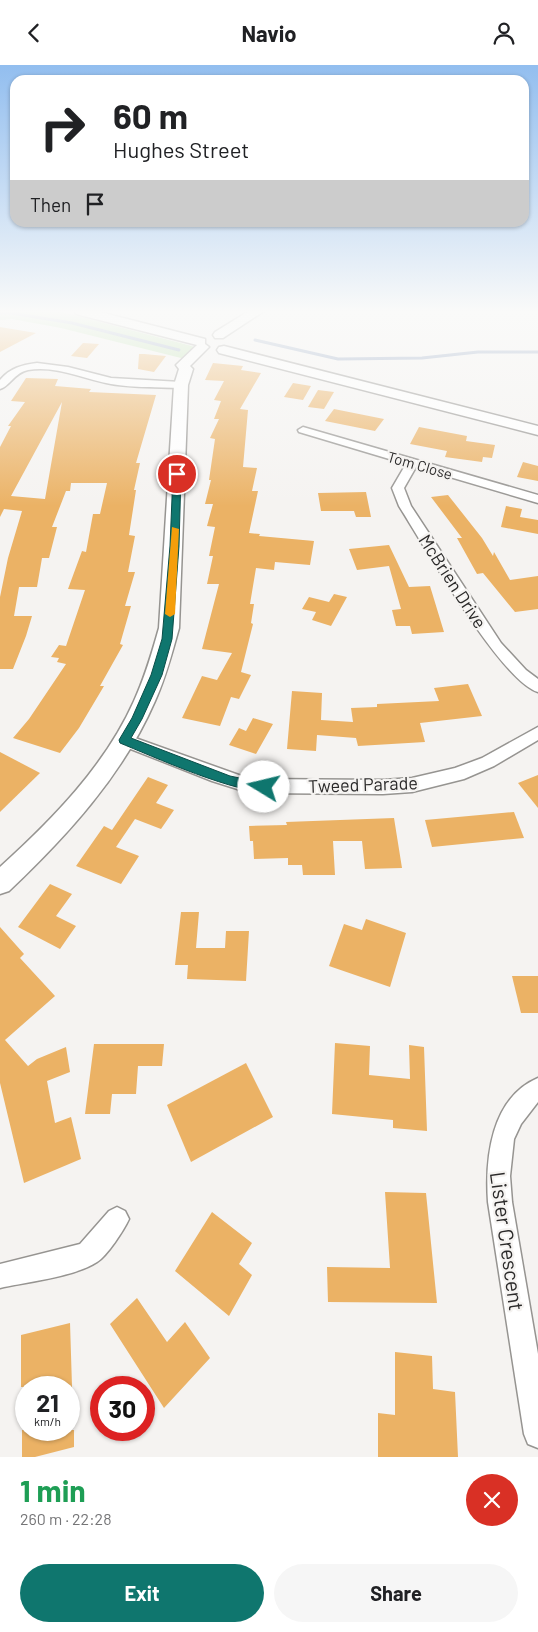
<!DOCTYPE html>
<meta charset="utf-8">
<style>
body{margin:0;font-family:Barlow,sans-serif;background:#f6f6f6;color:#202124;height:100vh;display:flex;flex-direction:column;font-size:19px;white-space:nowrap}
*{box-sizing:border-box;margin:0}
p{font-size:16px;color:#757577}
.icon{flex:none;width:28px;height:28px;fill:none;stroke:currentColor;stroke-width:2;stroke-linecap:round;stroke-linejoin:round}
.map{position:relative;height:1392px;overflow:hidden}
.drawer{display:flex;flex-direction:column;background:#fff;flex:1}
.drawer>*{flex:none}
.hud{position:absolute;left:10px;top:10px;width:519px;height:152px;border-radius:15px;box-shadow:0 1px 4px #0004;background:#fff;color:#202124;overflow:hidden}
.speed{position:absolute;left:15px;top:1311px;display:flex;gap:10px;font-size:25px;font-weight:700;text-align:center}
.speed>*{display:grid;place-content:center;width:65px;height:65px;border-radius:50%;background:#fff;box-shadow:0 1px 4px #0004;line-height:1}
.speed small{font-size:12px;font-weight:400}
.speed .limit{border:8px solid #d22;background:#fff;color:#111}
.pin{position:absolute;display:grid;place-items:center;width:42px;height:42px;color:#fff;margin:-21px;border:2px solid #fff;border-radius:50%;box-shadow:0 1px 5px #0007}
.me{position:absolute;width:55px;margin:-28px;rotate:279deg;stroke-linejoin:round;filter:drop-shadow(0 0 4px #0008)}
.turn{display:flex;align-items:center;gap:18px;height:105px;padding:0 20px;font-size:22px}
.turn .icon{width:65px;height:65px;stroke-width:2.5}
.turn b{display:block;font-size:35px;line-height:42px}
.then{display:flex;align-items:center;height:48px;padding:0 20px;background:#0003;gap:10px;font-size:19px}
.round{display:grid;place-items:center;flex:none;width:52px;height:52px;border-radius:26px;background:#f6f6f6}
.headline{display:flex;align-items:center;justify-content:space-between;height:85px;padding:0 20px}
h1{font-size:30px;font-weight:700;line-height:38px;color:#1e9e55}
.primary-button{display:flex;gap:10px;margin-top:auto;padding:10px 20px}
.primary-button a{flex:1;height:58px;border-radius:30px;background:#0f766e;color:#fff;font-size:20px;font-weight:700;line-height:58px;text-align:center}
.primary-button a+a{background:#f6f6f6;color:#202124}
header{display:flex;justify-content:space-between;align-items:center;height:65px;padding:0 20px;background:#fff;font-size:22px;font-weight:700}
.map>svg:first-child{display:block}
.green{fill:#b9dfa9}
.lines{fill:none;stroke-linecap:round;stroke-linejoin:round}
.stream{stroke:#899cbc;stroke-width:3}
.building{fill:#ebb265;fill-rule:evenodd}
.street-casing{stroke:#969491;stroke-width:3}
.secondary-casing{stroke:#969491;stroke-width:3}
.street{fill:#fff;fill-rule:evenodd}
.secondary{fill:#fff;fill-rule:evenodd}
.route{fill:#0f766e;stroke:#0a4d48}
.slow{fill:#f59e0b}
.labels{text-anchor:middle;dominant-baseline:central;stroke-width:4.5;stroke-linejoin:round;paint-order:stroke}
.far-street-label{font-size:15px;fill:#2b2a2a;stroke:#f5f3f1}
.street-label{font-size:18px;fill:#2b2a2a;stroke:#f5f3f1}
.near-street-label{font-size:21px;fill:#2b2a2a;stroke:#f5f3f1}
</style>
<header><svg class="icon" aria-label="back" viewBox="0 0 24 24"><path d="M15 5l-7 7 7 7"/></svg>Navio<svg class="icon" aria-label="person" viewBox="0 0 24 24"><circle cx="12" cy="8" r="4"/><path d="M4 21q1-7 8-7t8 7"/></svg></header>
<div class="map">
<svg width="538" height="1392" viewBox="0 0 538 1392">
<rect width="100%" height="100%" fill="#f5f3f1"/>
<polygon class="green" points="0,246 58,246 192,281 195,283 185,294 61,263 12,254 0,255"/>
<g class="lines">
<g class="stream">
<polyline points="0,248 11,248 72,258 179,285"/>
<polyline points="255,275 338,294 422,293 478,287 538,287"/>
</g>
</g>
<g class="building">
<polygon points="0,262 36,268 0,287"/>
<polygon points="83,278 99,279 87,293 71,291"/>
<polygon points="139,289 144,289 166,291 154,307 138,304"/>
<polygon points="213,298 243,301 241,305 261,308 240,344 248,345 243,402 257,403 252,426 258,426 249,468 260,469 259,471 314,476 310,500 275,497 274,505 256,503 250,539 254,539 251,558 253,559 241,607 251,610 239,634 231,632 220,661 182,653 202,611 217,615 232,588 202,584 219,519 207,519 213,491 209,491 215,462 207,461 213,439 205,439 211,415 209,415 215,374 210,373 219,354 214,354 221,336 214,335 224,316 205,315"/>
<path d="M26,313L58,314L55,321L91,324L89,327L156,330L136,398H140L134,425H136L129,470L135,471L128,507H135L125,541H131L120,579L123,580L100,621H104L79,663L60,688L13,673L29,654L66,599L57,597L59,593L51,592L59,580L66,581L85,525L68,524L82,486L86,487L93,449H100L107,418H71L70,426H66L52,462H57L49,493H42L37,522H19L14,551H32L26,571L13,604H0V532L8,493L22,446L4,444L0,452V382L11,361H8L25,337L11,336ZM62,337L45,434L11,431Z"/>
<polygon points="293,318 311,321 303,335 284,332"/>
<polygon points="318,325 334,327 324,344 308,342"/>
<polygon points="334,344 384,354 375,366 325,356"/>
<polygon points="419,362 467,371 466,376 495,380 492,393 483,392 482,397 445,392 447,386 410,379"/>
<polygon points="523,397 538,401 538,416 517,412"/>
<polygon points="366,427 371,452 356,452 354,446 321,446 318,428"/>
<polygon points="448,430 482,473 493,491 494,487 510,515 538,511 538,544 515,547 483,508 477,509 457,473 462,473 431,432"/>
<polygon points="506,441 522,444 520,452 538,455 538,469 501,462"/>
<polygon points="389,480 409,522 430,521 444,567 412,569 410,561 396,561 392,545 401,544 389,501 357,505 349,484"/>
<polygon points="334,529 347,532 331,561 312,555 316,547 302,544 309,532 329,537"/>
<polygon points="468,619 482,651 420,658 425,677 358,681 356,673 317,670 316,686 287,684 292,626 322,628 321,655 353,657 351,643 377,642 377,639 439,636 434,623"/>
<polygon points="253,653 273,659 256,689 229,680 239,663 246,666"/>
<polygon points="0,687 40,708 0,747"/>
<polygon points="538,710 538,743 518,718"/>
<polygon points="148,712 168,720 156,738 174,745 161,764 135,754 116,782 139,791 121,819 76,801 104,761 112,765"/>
<polygon points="514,747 524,773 432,782 425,755"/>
<polygon points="394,753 402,803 365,804 362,776 333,776 335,810 303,810 302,800 288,800 288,793 254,794 253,776 250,776 249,761 287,760 286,757"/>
<polygon points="50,819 72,829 56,851 76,861 60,884 18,862"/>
<polygon points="181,847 199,847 196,883 225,883 226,866 249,866 246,916 187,914 188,900 175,900"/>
<polygon points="366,854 406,868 390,922 329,901 344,859 362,865"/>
<polygon points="0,862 24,889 20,893 55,931 5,975 28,1001 37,994 66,982 70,1007 47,1016 55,1058 71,1052 81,1094 24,1118 0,1018"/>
<polygon points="512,911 538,911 538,948 521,948"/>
<polygon points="335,978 370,981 369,1010 410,1014 409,980 424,982 427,1066 393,1063 393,1055 332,1049"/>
<polygon points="94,979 164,979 162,1001 138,1001 136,1029 112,1029 110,1049 85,1049"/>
<polygon points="246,998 273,1052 191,1097 167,1040"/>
<polygon points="385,1127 426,1128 437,1238 328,1237 327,1202 390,1203"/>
<polygon points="212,1147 252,1178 239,1199 252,1210 229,1251 175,1206"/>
<polygon points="137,1233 167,1277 185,1257 210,1293 164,1343 110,1259"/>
<polygon points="70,1258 72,1322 21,1322 21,1270"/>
<polygon points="395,1287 432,1291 433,1324 455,1327 458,1392 378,1392 378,1348 395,1350"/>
<polygon points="22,1365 74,1365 74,1382 35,1392 22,1392"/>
</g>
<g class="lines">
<defs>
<g id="street">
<path d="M37,298L68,302L111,313L181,317L186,320L181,323C158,322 134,323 111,319C84,314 56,300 28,305C14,308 10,321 0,324V315C10,303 22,300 37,298Z"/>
<path d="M303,362L538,430V438L416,402L404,423L411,441L501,578L526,605L538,614V627C501,616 423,479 399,441L392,423L406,399L299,367L298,365Z"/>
<polygon points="538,662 538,675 494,701 464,714 412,727 383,729 250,728 212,716 118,679 116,675 118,671 124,669 250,714 383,715 412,713 455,703 482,693"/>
<path d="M538,1013V1037L521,1059L514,1074L510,1111L512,1137L538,1289V1383L528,1379L524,1369L488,1137C485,1093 491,1033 538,1013Z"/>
<path d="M117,1142L125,1146L129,1154C124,1165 107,1191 97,1197C74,1212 27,1217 0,1223V1199L80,1179L109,1146Z"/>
</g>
<g id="secondary">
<path d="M74,246H96L205,274V279L209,282L190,301L193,304L188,320L179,563C172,588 166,612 155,636C123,710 67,771 9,826L0,829V802C52,755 105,701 134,636C145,612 152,588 159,563L174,320L179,304L176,300L197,280L76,249Z"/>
<polygon points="249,246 264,246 223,273 215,273 213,270 215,267"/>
<polygon points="224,281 538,361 538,370 219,288 217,285 219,282"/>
</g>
</defs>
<use href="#street" class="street-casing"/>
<use href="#secondary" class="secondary-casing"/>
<use href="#street" class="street"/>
<use href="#secondary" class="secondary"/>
</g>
<linearGradient id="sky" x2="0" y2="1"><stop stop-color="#92beef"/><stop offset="0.56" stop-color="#fafaf9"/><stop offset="1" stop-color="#fafaf9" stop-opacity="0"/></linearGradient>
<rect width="538" height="441" fill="url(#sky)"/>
<path class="route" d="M177,407L181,409L179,481L172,574L162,610L142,654L131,673L230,711L268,719L270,722L268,725C245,733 147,689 120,678L119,675L132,653L151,610L162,574L170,481L173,409Z"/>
<polygon class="slow" points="172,462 179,464 175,549 170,552 165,549"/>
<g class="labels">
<g class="far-street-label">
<text transform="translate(420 400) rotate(16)">Tom Close</text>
</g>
<g class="street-label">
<text transform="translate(453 516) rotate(57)">McBrien Drive</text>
<text transform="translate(363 719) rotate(-2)">Tweed Parade</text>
</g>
<g class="near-street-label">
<text transform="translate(508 1176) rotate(82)">Lister Crescent</text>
</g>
</g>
</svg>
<div class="speed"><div>21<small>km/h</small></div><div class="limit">30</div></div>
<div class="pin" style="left:177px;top:409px;background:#d93025"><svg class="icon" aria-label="arrive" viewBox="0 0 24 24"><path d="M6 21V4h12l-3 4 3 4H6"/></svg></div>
<svg class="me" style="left:264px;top:722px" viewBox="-20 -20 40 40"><circle r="19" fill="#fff"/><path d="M0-13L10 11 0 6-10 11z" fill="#0f766e"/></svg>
<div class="hud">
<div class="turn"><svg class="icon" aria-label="right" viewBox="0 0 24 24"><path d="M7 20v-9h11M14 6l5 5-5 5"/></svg><div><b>60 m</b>Hughes Street</div></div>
<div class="then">Then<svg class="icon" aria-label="arrive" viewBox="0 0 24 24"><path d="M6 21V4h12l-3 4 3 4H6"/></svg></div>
</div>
</div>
<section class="drawer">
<div class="headline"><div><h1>1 min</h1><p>260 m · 22:28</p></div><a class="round" style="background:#d93025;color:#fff"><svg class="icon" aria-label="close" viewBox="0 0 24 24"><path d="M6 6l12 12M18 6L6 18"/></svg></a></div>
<div class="primary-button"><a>Exit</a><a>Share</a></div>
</section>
